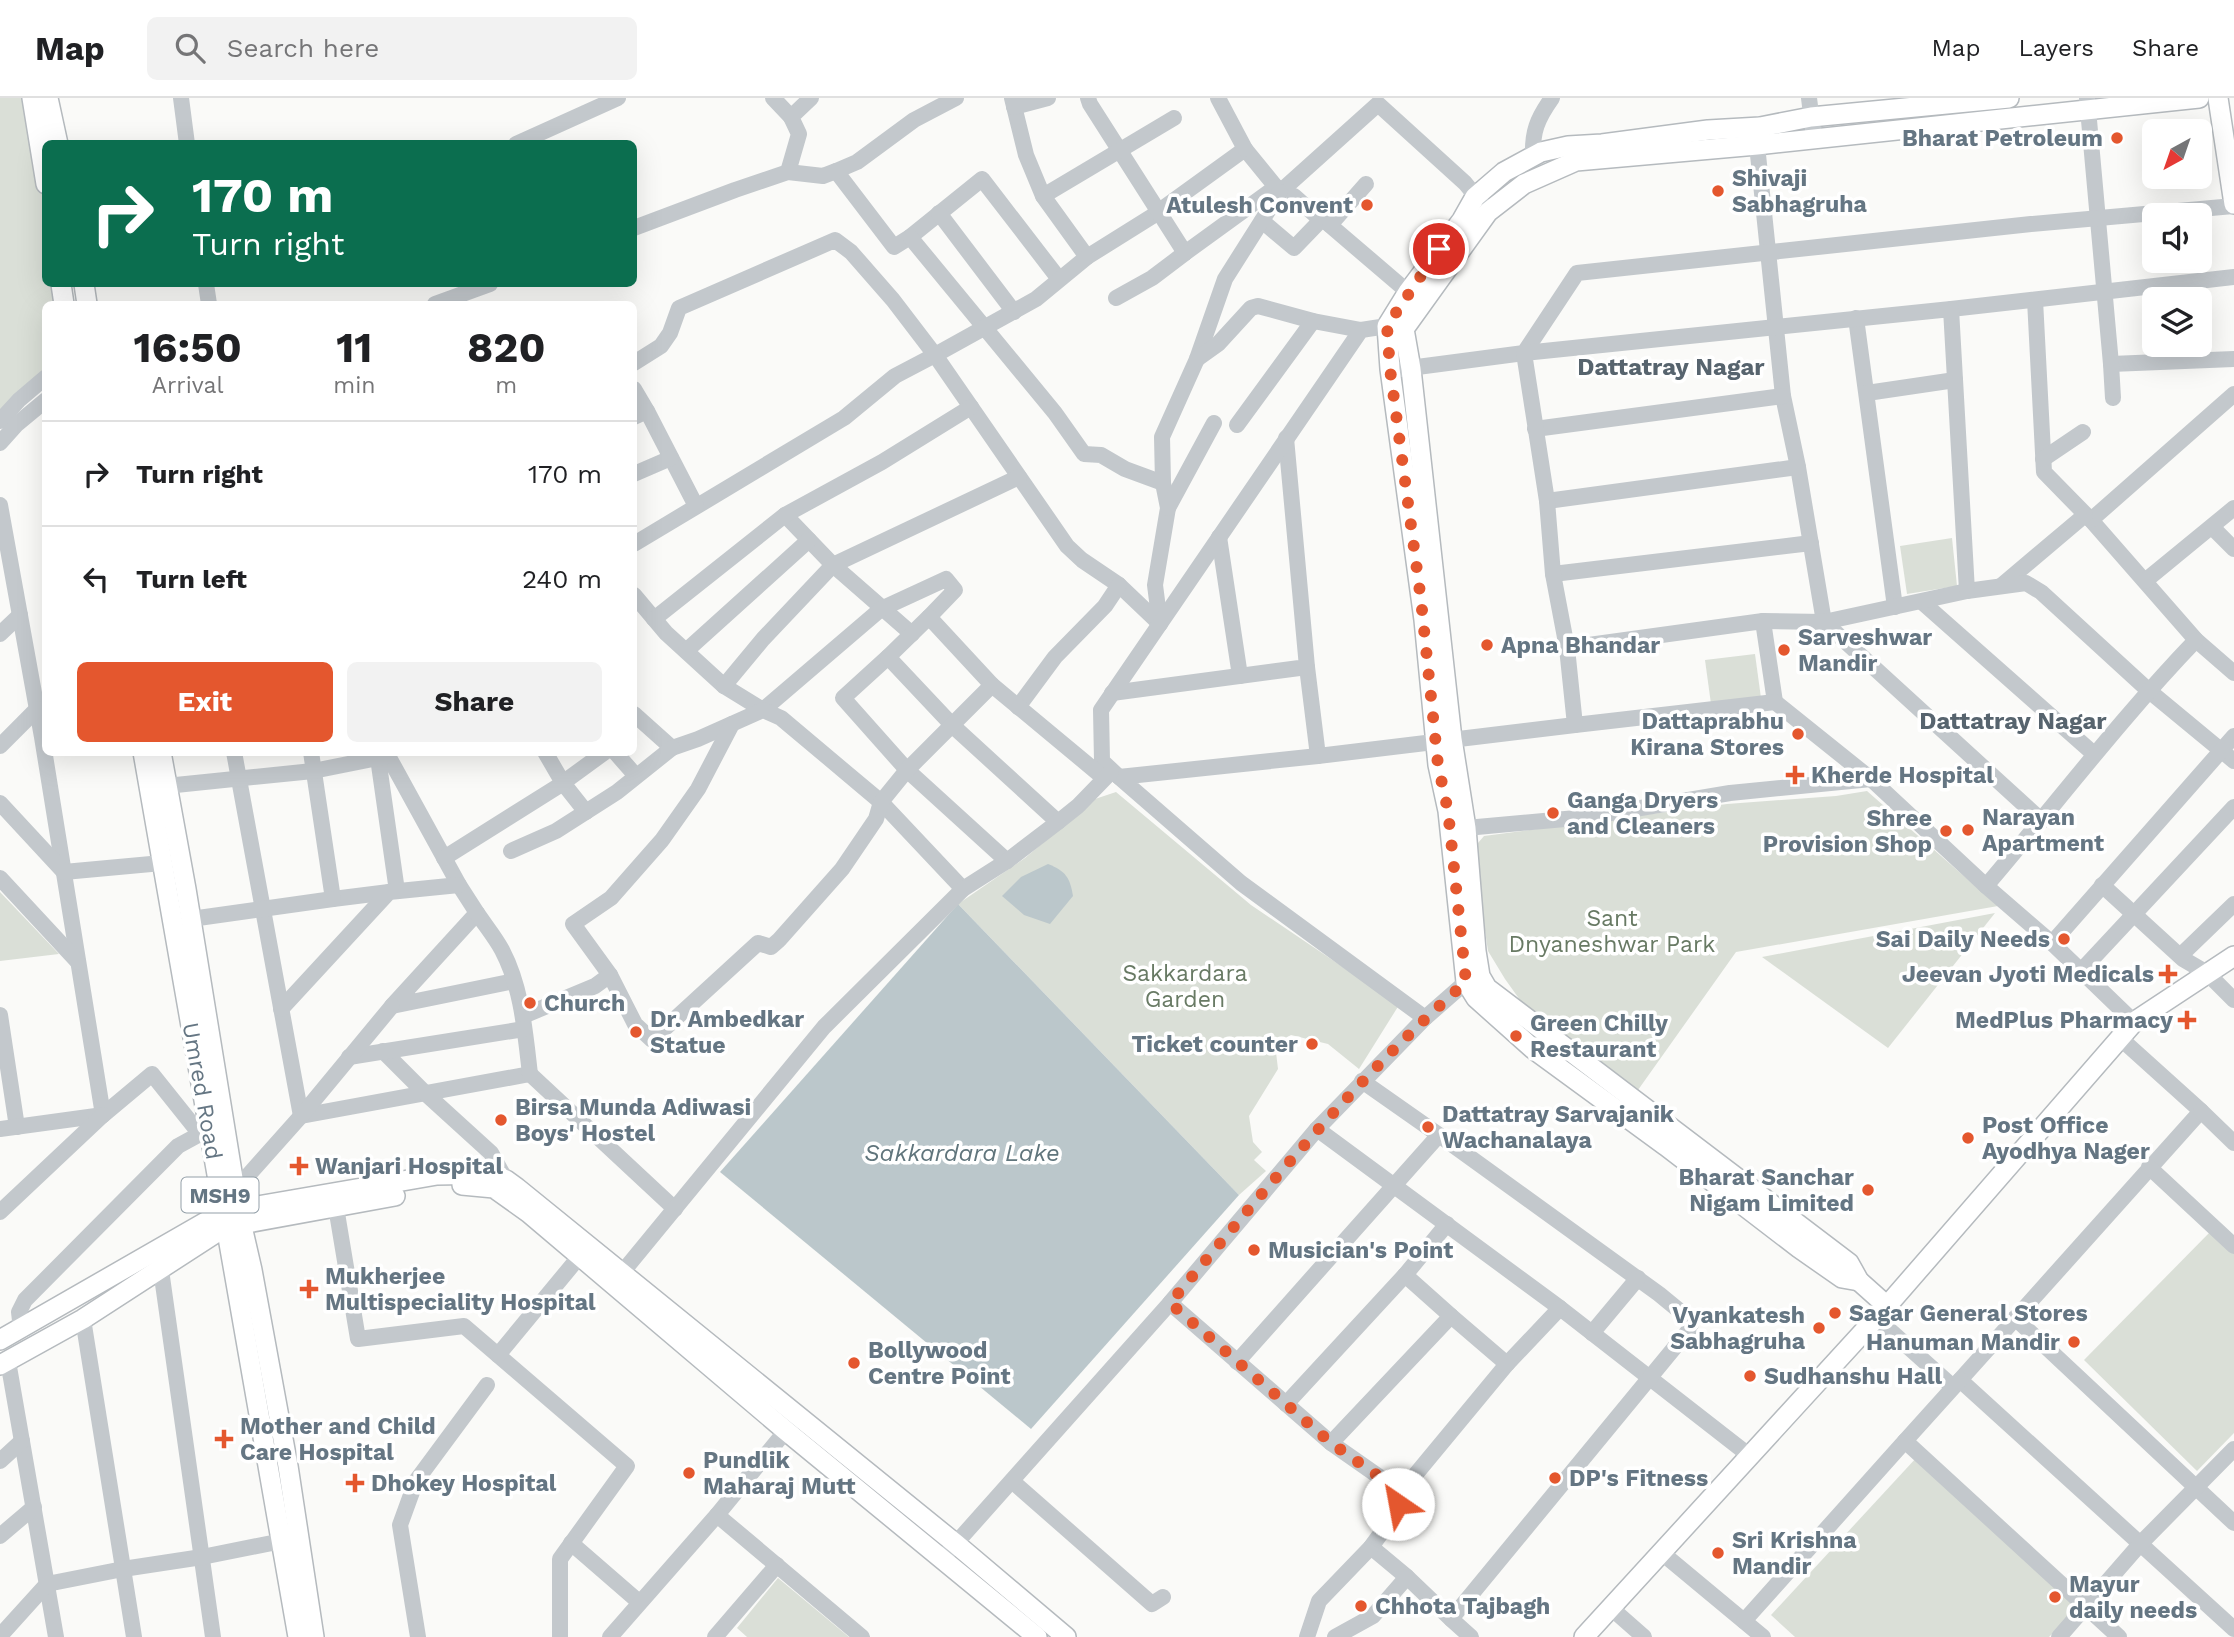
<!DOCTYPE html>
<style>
body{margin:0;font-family:"Work Sans",sans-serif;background:#f2f2f2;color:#202124;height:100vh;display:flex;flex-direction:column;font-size:26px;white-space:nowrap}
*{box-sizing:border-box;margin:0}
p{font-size:23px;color:#757577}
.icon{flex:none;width:38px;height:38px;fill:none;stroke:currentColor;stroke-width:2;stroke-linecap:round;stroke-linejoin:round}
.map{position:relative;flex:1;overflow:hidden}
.side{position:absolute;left:42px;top:203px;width:595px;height:455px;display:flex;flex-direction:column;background:#fff;border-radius:10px;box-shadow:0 7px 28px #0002}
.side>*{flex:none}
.banner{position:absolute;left:42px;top:42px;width:595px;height:147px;border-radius:10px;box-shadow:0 7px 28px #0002;background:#0b6e4f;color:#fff;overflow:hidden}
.needle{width:46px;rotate:220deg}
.controls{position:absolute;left:2142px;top:21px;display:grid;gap:14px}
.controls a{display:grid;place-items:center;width:70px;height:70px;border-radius:10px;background:#fff;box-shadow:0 7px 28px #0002;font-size:35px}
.pin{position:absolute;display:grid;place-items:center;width:60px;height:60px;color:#fff;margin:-30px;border:4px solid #fff;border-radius:50%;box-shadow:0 2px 7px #0007}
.me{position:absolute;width:77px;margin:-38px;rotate:327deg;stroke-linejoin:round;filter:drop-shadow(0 0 5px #0008)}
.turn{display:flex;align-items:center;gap:24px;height:147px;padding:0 35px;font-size:32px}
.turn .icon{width:91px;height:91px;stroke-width:2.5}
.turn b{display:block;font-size:49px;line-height:60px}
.eta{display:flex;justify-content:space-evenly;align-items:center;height:119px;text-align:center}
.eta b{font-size:42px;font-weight:700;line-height:49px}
.button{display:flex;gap:14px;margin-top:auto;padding:14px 35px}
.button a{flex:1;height:80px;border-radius:10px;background:#e4572e;color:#fff;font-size:28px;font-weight:700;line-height:80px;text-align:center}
.button a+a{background:#f2f2f2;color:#202124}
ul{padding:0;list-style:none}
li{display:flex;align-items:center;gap:21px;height:105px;padding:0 35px;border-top:2px solid #e0e0e0}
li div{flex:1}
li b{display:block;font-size:26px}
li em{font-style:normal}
header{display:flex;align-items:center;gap:42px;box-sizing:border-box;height:98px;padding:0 35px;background:#fff;border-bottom:2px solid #e0e0e0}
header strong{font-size:33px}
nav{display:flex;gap:38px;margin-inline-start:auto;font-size:24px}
.search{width:490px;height:63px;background:#f2f2f2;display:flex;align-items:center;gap:18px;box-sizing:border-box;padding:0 24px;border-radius:10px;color:#757577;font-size:26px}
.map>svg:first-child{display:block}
.green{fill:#dadfd7}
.water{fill:#bbc7cb}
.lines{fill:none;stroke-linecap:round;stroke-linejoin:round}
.major-casing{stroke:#b5babe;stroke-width:22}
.minor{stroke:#c3c8cc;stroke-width:16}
.major{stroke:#fff;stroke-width:19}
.route{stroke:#e4572e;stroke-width:12;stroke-dasharray:0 21.6}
.poi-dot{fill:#e4572e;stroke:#fff;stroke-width:2.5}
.labels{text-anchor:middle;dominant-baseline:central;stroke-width:7;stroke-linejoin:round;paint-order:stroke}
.shield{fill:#fff;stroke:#939fa8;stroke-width:2}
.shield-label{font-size:21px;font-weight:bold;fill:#657683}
.poi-label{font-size:23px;font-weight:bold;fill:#657683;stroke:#fff;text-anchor:start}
.park-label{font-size:23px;fill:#687a64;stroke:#fff}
.street-label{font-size:23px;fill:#657683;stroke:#fff}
.neighbourhood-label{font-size:24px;font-weight:bold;fill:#57646e;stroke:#fff}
.water-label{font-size:24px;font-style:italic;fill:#60757c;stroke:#fff}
</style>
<header>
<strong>Map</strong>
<div class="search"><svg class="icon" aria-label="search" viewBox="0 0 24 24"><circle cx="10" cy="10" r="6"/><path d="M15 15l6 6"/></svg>Search here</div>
<nav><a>Map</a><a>Layers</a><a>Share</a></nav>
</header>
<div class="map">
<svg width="2234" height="1539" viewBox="0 0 2234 1539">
<rect width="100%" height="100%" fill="#fafaf8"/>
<g class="green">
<polygon points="0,0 32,0 45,86 46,186 61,186 64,206 46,206 45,282 0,317"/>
<polygon points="1952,440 1957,488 1907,496 1900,448"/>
<polygon points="1755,556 1761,600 1711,606 1705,562"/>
<polygon points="1867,693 1998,808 1736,854 1638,992 1525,909 1505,881 1488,853 1480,798 1476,765 1478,745 1484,738 1727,706 1836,698"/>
<polygon points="1116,694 1251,807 1399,907 1359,971 1328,946 1291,937 1275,946 1278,971 1249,1018 1253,1044 1262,1054 1254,1062 1266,1073 1239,1097 958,806 1025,760 1095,701"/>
<polygon points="0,794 59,856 0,863"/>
<polygon points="1995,815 1888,950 1762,859"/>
<polygon points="2212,1132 2234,1154 2234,1335 2197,1373 2084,1262"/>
<polygon points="1917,1359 2078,1508 2049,1539 1795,1539 1771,1517"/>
<polygon points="778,1480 849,1539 747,1539 737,1530"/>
</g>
<g class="water">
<path d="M1048,766C1066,773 1070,780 1073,798L1050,826L1024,817L1002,798L1021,779Z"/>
<polygon points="958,806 1239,1097 1031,1331 720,1074"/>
</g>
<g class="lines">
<defs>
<g id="major">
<polyline points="32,0 46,86"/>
<polyline points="48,0 58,46"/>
<polyline points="2218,0 2234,106"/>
<polyline points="61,186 64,206"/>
<polyline points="84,186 87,206"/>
<polyline points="143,654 298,1539"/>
<polyline points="161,654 186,791 238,1111 252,1172 288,1368 314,1539"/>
<polyline points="462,1087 494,1090 529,1115 785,1332 1037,1539"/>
<polyline points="1859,1183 1842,1180 1799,1150 1666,1048 1532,950 1476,900 1466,884 1448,713 1438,667 1424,522 1390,271 1387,228 1408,194 1462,122 1475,99 1504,74 1541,54 1568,48 1602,46 1708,32 1760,29 1811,19 2009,0"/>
<polyline points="1887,1208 1859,1183 1849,1165 1487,890 1480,878 1476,853 1466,730 1452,641 1411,271 1404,231 1488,114 1524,86 1576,63 1757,47 2199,0"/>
<polyline points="0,1242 223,1114 437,1077 492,1076 506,1082 517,1090 956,1446 1066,1539"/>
<polyline points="0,1267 83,1221 225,1129 395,1098"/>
<polyline points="1584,1539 1887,1208 2134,924 2234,858"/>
</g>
</defs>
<use href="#major" class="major-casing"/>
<g class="minor">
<polyline points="181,0 187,46"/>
<polyline points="773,0 791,19"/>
<polyline points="1012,0 1026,57 1043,98 1087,159 1151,119 1245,51 1280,94 1378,6 1465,85 1483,107"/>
<polyline points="1088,0 1090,6 1185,155 1276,89"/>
<polyline points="1218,0 1245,51"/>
<polyline points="1809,0 1814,40"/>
<polyline points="2087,0 2111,266 2234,261"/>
<polyline points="1014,9 1048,0"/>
<polyline points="516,46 618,0"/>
<polyline points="1757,47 1783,298 1798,369 1824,524 2042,723"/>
<path d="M1533,59C1532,34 1537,21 1552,0"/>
<polyline points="836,73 894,149 910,139 982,81 1059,181"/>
<polyline points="788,74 799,36 791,19 811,0"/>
<polyline points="1043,98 1174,20"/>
<polyline points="1294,98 1321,122"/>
<polyline points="939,115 1014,214"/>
<polyline points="1262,123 1294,150 1321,122 1325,123 1408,194"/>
<polyline points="1330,127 1366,86"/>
<polyline points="634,130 735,92 788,74 823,78 836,73 857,64 914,22 956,0"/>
<polyline points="910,139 1055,315 1084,356 1101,357 1125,371 1163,385"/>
<polyline points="1087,159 1036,201 935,257 1067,448 1082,462 1119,487 1160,526 1155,487 1168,410 1163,385 1162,339 1197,261 1225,181 1280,94"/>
<polyline points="206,186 209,206"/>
<polyline points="1116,200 1152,180 1185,155"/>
<polyline points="2035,202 2044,374 2091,422 2196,542 2234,575"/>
<polyline points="435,206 490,186"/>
<polyline points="1951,211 2234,179"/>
<polyline points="1856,220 1895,509"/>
<polyline points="1197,261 1218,246 1251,210 1258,208 1313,223 1361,232"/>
<polyline points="634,265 661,248 670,235 679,210 835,142 851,154 893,202 935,257 895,278 844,320 634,446"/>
<polyline points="2111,266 2113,300"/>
<polyline points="1402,271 1524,255 1577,175 2031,126 2234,108"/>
<polyline points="634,291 647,313 634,319"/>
<polyline points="1867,295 1955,282"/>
<polyline points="647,313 696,408"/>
<polyline points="0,323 19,302 46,279"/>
<polyline points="1237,327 1313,223"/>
<polyline points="1535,331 1783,298"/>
<polyline points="0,345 17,326 46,302"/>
<polyline points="2043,361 2083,334"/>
<polyline points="634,376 671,360"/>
<polyline points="1547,403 1798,369"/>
<polyline points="0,407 42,639 103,1017 152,976 200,1036"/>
<polyline points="1168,410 1214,325"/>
<polyline points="785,417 833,467 912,536"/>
<polyline points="2091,422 2234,296"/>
<polyline points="2212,429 2234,451"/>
<polyline points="1219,439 1240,578"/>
<polyline points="1553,476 1811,445"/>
<polyline points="2145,483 2234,410"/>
<polyline points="2002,487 2085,417"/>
<polyline points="634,497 666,535 724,588 763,612 881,511 946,481 955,492 929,519"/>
<polyline points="1922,504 2094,656"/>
<polyline points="654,521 785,417 882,364 971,309"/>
<polyline points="1763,523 1824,524 1967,493 2026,485 2041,494 2148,592 2234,663"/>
<polyline points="0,536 20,517"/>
<polyline points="1567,550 1763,523 1775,604"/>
<polyline points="686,553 809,442"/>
<polyline points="888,559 843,600 907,672 1007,763"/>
<polyline points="1307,569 1318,658"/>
<polyline points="992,587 929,519 888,559 953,628 1058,724"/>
<polyline points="724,588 763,541 833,467 1019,379"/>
<polyline points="1112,595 1307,569 1286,340"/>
<polyline points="1018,609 1055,559 1105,508 1119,487"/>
<polyline points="634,616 672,650 698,641 763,612 781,620 881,704 963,791"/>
<polyline points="1575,627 1775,604 1871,681 1986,788 2052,845 2134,924"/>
<polyline points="0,648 37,611"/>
<polyline points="234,654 301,1018 530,976 675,1111"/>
<polyline points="311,654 333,801 389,794"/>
<polyline points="386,654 459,787 477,815 392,908 514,883"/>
<polyline points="545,654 563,685 586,714"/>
<polyline points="615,654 636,678"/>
<polyline points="378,660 397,793"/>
<polyline points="1119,679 1102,663 1101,612 1361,232 1387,228 1396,230"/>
<polyline points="166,688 313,673 388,658"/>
<polyline points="0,705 64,774 162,765"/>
<polyline points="1466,730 1587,719 1730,695 1871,681"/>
<polyline points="511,753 556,733 617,694 672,650"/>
<polyline points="444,760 557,689 605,654"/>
<polyline points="0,780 78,864"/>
<polyline points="2102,787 2183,861 2207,875 2234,902"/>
<path d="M1986,788C2056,706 2121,620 2196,542"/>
<path d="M477,815C485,827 495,839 502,852C522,890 525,934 530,976"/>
<polyline points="191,821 333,801"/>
<polyline points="2052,845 2234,638"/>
<polyline points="2180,858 2234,806"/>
<polyline points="2080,874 2234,709"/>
<polyline points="610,877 573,826 611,800 662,742 698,691 732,626"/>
<polyline points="281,911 389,794 459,787"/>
<polyline points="0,917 17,1029"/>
<polyline points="523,918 595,888 610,877 635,926 652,942 758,845 771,849 779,842 842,771 876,721 881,704 907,672 992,587 1104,680"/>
<polyline points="1425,920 1241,785 1119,679 1318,658 1575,627 1567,550 1553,476 1547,403 1524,255 1951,211 1967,493"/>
<polyline points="2120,940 2201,1013 1960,1282 2234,1531"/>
<polyline points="383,953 425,995 491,1055 506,1082"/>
<polyline points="349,959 524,931"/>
<polyline points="2201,1013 2234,1045"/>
<polyline points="0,1031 103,1017"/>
<polyline points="1317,1031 1560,1210 1750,1358"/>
<polyline points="1439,1037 1659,1196 1687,1219 1691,1226 1689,1232 1451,1521 1471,1539"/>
<polyline points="2149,1069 2234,1148"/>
<polyline points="226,1092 236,1091 301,1018 392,908"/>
<polyline points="336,1109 358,1241 464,1228 627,1368 560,1461 560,1539"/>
<polyline points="0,1114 103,1017"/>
<polyline points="1447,1126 1405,1177 1451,1218"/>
<polyline points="161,1172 213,1539"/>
<polyline points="616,1182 824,929 963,791 1007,763 1058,724 1078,708 1111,674"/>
<polyline points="1170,1205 1331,1345 1401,1394 1507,1266 1560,1210"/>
<polyline points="1876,1220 1953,1289"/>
<polyline points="2015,1220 2234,1425"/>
<polyline points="83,1221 134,1539"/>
<polyline points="21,1231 19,1214 25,1202 178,1048 200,1036 208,1034"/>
<polyline points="1592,1235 1638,1180"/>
<polyline points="498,1257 579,1159"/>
<polyline points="8,1263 56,1539"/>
<polyline points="1237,1264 1439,1037 1362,983"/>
<polyline points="1960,1282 1905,1343 2119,1539"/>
<polyline points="1286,1306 1405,1177"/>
<polyline points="1331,1345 1451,1218 1507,1266"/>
<polyline points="0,1363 22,1343"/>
<polyline points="1012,1383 1152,1506 1163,1499"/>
<polyline points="1401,1394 1387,1427 1371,1449 1407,1479 1451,1521"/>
<polyline points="717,1417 793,1324"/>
<polyline points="0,1438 34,1409"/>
<polyline points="571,1445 639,1504"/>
<polyline points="949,1453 1170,1205 1317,1031 1425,920 1466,884 1475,880"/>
<polyline points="1662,1455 1763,1539"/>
<polyline points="1611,1510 1644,1539"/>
<polyline points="1744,1523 1905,1343"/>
<polyline points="0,1538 47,1486 123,1471 202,1459 292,1441"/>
<polyline points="418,1539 400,1427 416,1383 487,1287"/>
<polyline points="610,1539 717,1417 862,1539"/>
<polyline points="715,1539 777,1467"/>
<polyline points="1307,1539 1319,1503 1371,1449"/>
<polyline points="1335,1539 1373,1518 1407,1479"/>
<polyline points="2059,1539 2141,1445 2234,1351"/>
</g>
<use href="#major" class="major"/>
</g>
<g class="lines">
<path class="route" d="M1398,1406L1401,1394L1331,1345L1170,1205C1264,1093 1356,980 1466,884L1448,713L1438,667L1421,502L1390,271L1387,228L1439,151"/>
</g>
<g class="poi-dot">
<circle cx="2117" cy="40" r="7"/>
<circle cx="1718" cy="93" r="7"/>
<circle cx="1367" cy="107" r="7"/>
<circle cx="1487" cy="547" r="7"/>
<circle cx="1784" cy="552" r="7"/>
<circle cx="1798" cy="636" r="7"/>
<path d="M1791.5 666.5h7v7h7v7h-7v7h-7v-7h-7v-7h7z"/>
<circle cx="1553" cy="715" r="7"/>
<circle cx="1968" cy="732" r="7"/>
<circle cx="1946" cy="733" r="7"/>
<circle cx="2064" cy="841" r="7"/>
<path d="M2164.5 865.5h7v7h7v7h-7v7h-7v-7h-7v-7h7z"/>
<circle cx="530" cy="905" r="7"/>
<path d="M2183.5 911.5h7v7h7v7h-7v7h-7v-7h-7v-7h7z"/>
<circle cx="636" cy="934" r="7"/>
<circle cx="1516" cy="938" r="7"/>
<circle cx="1312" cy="946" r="7"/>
<circle cx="501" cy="1022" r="7"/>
<circle cx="1428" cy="1029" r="7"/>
<circle cx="1968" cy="1040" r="7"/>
<path d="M295.5 1057.5h7v7h7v7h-7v7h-7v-7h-7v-7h7z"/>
<circle cx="1868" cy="1092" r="7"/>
<circle cx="1254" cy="1152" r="7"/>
<path d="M305.5 1180.5h7v7h7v7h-7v7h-7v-7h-7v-7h7z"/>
<circle cx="1835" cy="1215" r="7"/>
<circle cx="1819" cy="1230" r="7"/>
<circle cx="2074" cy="1244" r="7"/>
<circle cx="854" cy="1265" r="7"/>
<circle cx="1750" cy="1278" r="7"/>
<path d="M220.5 1330.5h7v7h7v7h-7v7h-7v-7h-7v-7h7z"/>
<circle cx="689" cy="1375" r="7"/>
<circle cx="1555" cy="1380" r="7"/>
<path d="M351.5 1374.5h7v7h7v7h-7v7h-7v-7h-7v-7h7z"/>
<circle cx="1718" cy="1455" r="7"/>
<circle cx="2055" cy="1499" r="7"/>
<circle cx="1361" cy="1508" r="7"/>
</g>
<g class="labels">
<rect class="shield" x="181.5" y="1079.5" width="77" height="35" rx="5"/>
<g class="shield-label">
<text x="220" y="1097">MSH9</text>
</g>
<g class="poi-label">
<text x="2103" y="40" text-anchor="end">Bharat Petroleum</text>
<text x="1732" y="80">Shivaji<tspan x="1732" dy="26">Sabhagruha</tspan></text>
<text x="1353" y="107" text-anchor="end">Atulesh Convent</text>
<text x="1798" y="539">Sarveshwar<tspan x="1798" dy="26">Mandir</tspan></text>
<text x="1501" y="547">Apna Bhandar</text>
<text x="1784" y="623" text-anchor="end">Dattaprabhu<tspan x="1784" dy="26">Kirana Stores</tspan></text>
<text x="1811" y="677">Kherde Hospital</text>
<text x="1567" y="702">Ganga Dryers<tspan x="1567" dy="26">and Cleaners</tspan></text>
<text x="1982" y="719">Narayan<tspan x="1982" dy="26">Apartment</tspan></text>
<text x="1932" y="720" text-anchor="end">Shree<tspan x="1932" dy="26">Provision Shop</tspan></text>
<text x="2050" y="841" text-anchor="end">Sai Daily Needs</text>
<text x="2154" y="876" text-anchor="end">Jeevan Jyoti Medicals</text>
<text x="544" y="905">Church</text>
<text x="650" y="921">Dr. Ambedkar<tspan x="650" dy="26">Statue</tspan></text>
<text x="2173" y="922" text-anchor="end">MedPlus Pharmacy</text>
<text x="1530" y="925">Green Chilly<tspan x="1530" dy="26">Restaurant</tspan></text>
<text x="1298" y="946" text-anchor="end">Ticket counter</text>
<text x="515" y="1009">Birsa Munda Adiwasi<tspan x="515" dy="26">Boys' Hostel</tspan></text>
<text x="1442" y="1016">Dattatray Sarvajanik<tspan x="1442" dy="26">Wachanalaya</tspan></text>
<text x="1982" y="1027">Post Office<tspan x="1982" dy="26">Ayodhya Nager</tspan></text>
<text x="315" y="1068">Wanjari Hospital</text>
<text x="1854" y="1079" text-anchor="end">Bharat Sanchar<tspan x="1854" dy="26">Nigam Limited</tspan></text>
<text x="1268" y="1152">Musician's Point</text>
<text x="325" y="1178">Mukherjee<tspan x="325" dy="26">Multispeciality Hospital</tspan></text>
<text x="1849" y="1215">Sagar General Stores</text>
<text x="1805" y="1217" text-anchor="end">Vyankatesh<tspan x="1805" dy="26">Sabhagruha</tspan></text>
<text x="2060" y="1244" text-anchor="end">Hanuman Mandir</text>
<text x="868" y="1252">Bollywood<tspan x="868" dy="26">Centre Point</tspan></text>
<text x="1764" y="1278">Sudhanshu Hall</text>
<text x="240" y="1328">Mother and Child<tspan x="240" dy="26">Care Hospital</tspan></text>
<text x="703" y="1362">Pundlik<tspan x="703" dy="26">Maharaj Mutt</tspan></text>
<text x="1569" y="1380">DP's Fitness</text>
<text x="371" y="1385">Dhokey Hospital</text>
<text x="1732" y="1442">Sri Krishna<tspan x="1732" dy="26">Mandir</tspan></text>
<text x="2069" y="1486">Mayur<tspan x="2069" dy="26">daily needs</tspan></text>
<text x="1375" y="1508">Chhota Tajbagh</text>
</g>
<g class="park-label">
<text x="1612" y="820">Sant<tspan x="1612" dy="26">Dnyaneshwar Park</tspan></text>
<text x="1185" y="875">Sakkardara<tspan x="1185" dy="26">Garden</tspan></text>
</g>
<g class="street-label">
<text transform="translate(202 993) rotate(80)">Umred Road</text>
</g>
<g class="neighbourhood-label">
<text x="1671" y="269">Dattatray Nagar</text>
<text x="2013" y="623">Dattatray Nagar</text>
</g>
<g class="water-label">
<text x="962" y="1055">Sakkardara Lake</text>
</g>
</g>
</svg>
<div class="controls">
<a><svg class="needle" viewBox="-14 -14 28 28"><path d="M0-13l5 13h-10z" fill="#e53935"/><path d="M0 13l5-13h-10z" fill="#757577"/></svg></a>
<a><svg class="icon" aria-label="sound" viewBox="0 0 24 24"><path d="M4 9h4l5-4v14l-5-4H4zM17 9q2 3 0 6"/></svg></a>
<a><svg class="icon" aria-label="layers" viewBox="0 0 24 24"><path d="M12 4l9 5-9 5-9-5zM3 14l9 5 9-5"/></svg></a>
</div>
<div class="pin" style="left:1439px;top:151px;background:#d93025"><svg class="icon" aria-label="arrive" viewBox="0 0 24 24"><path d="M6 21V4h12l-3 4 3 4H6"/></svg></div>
<svg class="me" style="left:1398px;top:1406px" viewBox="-20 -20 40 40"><circle r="19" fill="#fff"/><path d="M0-13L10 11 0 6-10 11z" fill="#e4572e"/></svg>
<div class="banner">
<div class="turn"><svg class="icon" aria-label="right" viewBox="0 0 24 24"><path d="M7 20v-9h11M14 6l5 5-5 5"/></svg><div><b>170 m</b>Turn right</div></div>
</div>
<section class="side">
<div class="eta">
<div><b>16:50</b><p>Arrival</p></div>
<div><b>11</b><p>min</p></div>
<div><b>820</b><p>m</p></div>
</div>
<ul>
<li><svg class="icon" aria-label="right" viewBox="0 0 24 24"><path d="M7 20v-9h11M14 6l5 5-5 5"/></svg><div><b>Turn right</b></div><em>170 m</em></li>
<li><svg class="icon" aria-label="left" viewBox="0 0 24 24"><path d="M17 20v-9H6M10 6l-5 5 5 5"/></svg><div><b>Turn left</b></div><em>240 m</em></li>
</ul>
<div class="button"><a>Exit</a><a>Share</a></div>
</section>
</div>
